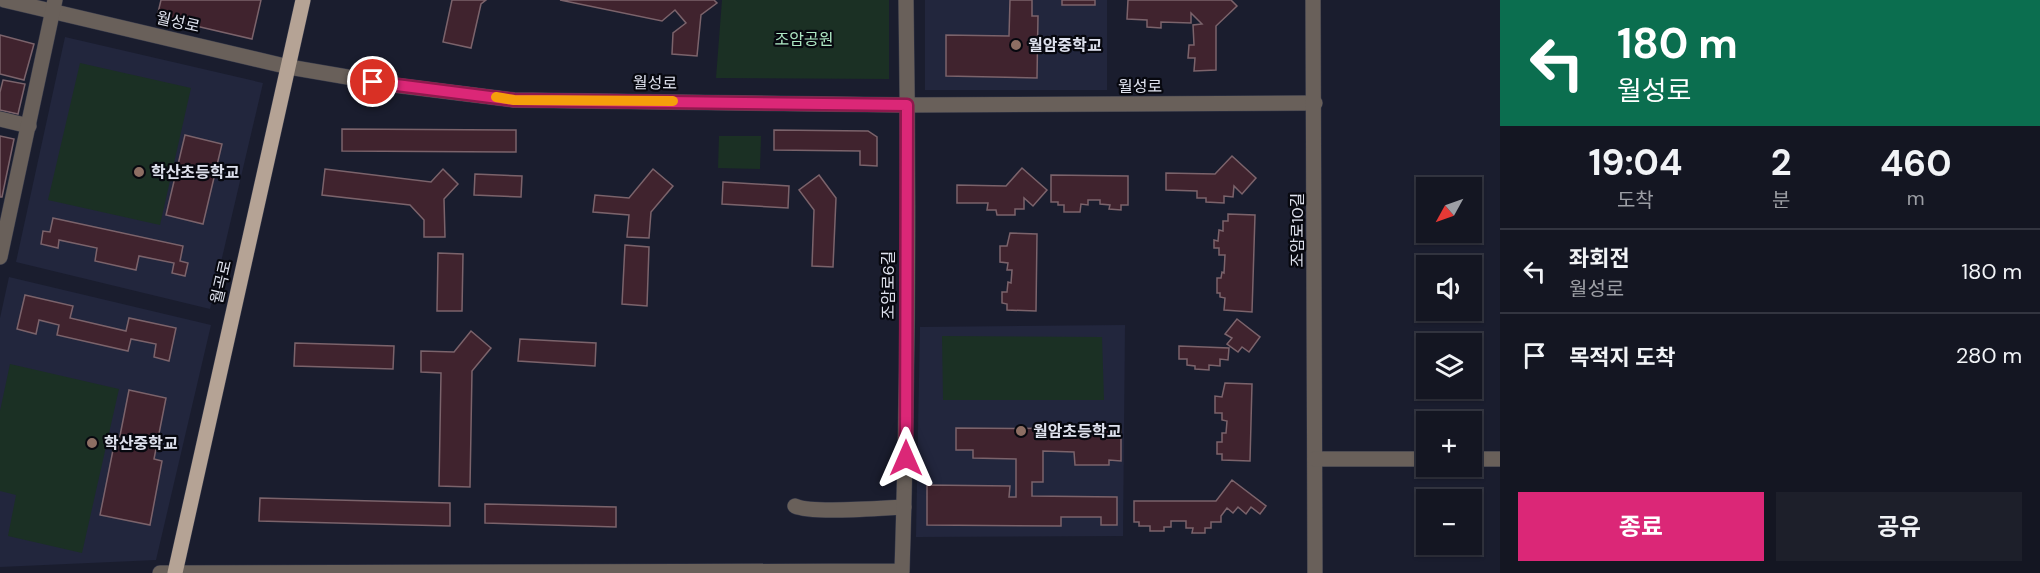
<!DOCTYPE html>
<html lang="ko">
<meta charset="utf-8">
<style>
body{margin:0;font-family:"DM Sans","Noto Sans KR",sans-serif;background:#1d1f2a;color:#f1f3f6;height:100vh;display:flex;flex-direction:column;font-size:22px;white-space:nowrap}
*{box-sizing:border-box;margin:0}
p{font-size:20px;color:#9d9fa5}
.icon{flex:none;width:33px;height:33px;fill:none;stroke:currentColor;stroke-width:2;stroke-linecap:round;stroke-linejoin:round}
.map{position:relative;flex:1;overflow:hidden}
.side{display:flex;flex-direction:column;background:#141622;width:540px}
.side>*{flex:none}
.banner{background:#0b6e4f;color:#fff;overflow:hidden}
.needle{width:39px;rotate:230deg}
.tools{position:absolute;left:1416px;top:177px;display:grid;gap:12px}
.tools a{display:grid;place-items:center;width:66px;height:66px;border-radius:0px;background:#141622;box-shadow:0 2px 4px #0004,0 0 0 2px #333540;font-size:30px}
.pin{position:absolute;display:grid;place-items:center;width:51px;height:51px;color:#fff;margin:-26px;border:3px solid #fff;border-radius:50%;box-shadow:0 2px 6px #0007}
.me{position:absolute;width:66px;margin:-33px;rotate:0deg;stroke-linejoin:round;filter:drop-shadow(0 0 4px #0008)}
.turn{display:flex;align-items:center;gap:21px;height:126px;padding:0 18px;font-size:27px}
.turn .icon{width:78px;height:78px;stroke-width:2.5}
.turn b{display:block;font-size:42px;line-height:51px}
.eta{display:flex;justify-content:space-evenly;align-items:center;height:102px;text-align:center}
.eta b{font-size:36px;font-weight:700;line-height:42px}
.primary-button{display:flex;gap:12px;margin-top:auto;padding:12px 18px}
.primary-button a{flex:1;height:69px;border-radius:0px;background:#db2777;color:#fff;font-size:24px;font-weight:700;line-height:69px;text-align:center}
.primary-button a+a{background:#1d1f2a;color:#f1f3f6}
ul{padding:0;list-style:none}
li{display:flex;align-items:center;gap:18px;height:84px;padding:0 18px;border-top:2px solid #333540}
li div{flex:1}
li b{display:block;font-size:22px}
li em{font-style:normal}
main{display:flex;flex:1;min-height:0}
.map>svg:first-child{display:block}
.built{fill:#22263d}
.green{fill:#1b3024}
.building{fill:#40232e;stroke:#7b636b;stroke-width:1.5}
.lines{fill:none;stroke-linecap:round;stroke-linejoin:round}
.minor-casing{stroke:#353849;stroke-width:16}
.major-casing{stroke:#353849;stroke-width:16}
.minor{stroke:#69605a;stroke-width:15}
.major{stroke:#b5a395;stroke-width:15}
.route-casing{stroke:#8e194d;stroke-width:15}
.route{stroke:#db2777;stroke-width:10}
.slow{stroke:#f59e0b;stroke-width:10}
.education-dot{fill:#8d6e63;stroke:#07080f;stroke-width:2}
.labels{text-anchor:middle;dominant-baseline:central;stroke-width:4.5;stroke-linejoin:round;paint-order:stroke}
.street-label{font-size:16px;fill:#dee1ed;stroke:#07080f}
.park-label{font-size:16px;fill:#aee8c4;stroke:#07080f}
.poi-label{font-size:16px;font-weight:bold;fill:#dee1ed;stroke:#07080f;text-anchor:start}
</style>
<main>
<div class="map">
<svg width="1500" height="573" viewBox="0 0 1500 573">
<rect width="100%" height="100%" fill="#1a1d2e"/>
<g class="built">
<rect x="925" y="0" width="182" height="90"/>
<polygon points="65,37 263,83 210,309 16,262"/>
<polygon points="9,277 211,325 156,560 0,567 0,318"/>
<polygon points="1125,325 1123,536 916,537 920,327"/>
</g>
<g class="green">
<polygon points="722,0 889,0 889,79 716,78"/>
<polygon points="80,63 191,88 160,225 48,200"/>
<polygon points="719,136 761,136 760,169 718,168"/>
<polygon points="942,336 1102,337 1104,400 943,400"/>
<polygon points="10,364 119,389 82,553 8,536 16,495 0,491 0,411"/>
</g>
<g class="building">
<polygon points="161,0 261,0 252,39 157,17"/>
<polygon points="452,0 486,0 481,4 471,48 443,42"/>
<polygon points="560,0 714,0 717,3 701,15 697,56 672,54 673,33 686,23 675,10 662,21"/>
<polygon points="1010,0 1032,0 1032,16 1038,16 1037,78 946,76 946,35 1009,36"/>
<rect x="1062" y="0" width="33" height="5"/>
<polygon points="1128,0 1231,0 1237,6 1216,26 1216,70 1194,71 1195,58 1188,58 1189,45 1194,45 1193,25 1202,24 1191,13 1191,23 1161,22 1161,28 1147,27 1147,20 1127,19"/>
<polygon points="0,35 34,44 24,80 0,74"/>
<polygon points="3,80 25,84 18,114 0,110 0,92"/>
<polygon points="342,129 516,130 516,152 342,151"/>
<polygon points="774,130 868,131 877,137 877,166 860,165 860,151 774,150"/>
<polygon points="185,135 222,144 203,224 166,215"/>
<polygon points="0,136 14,139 2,197 0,197"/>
<polygon points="1232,156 1256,178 1242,194 1234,186 1233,197 1224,196 1224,203 1206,202 1206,198 1197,198 1197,191 1166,190 1166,173 1215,174"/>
<polygon points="1022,168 1047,190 1033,206 1024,198 1024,209 1015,209 1015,215 997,215 996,210 987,210 988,203 957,203 957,185 1006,186"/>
<polygon points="325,169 431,182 443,169 458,184 444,199 445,237 424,237 424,220 410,205 322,195"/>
<polygon points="653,169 673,186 651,212 649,238 627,237 629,215 593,212 595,195 629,198"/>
<polygon points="475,174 522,176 521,197 474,195"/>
<polygon points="819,175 836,198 833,267 812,266 814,210 799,190"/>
<polygon points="1051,175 1128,176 1128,205 1121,205 1121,210 1109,209 1110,205 1100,204 1100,200 1088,200 1088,205 1081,204 1080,212 1064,212 1064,205 1058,205 1058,202 1051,202"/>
<polygon points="723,182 789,186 788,208 722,204"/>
<polygon points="1228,214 1255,215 1252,312 1224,310 1225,298 1220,297 1220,293 1217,293 1217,278 1221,278 1222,272 1224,273 1225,255 1219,255 1219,248 1214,248 1214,240 1218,241 1219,230 1223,231 1223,221 1228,221"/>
<polygon points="53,218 183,246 180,261 188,263 185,276 172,273 174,263 139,256 136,270 95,261 97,248 59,240 58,248 41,244 43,231 50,232"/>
<polygon points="1010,233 1037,234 1036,311 1007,310 1007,304 1002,303 1002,292 1007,292 1008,282 1011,283 1012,270 1007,270 1008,263 1000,262 1000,246 1007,246"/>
<polygon points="625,245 649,247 647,306 622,304"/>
<polygon points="438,253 463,254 462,311 437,311"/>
<polygon points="25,295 73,306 70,318 126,331 129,318 176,328 169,361 154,357 156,344 131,339 128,351 57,335 59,325 39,320 36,334 17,329"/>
<polygon points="1237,319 1260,337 1249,352 1242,347 1238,352 1227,344 1232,338 1225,334"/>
<polygon points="471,331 491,348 472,371 470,487 439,486 441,373 421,372 421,351 454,352"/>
<polygon points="520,339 596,343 595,366 518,361"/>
<polygon points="295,343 394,346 393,369 294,366"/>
<polygon points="1179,346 1229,348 1228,360 1220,359 1220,366 1209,365 1209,370 1195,369 1195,366 1187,365 1187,359 1179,359"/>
<polygon points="1225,383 1252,384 1250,461 1222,460 1222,454 1217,454 1217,442 1222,442 1222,433 1226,433 1227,421 1222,420 1222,413 1215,413 1215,396 1222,397"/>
<polygon points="129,390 166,398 154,459 162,461 150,525 100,515 113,450 117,451"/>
<polygon points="956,428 1121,429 1121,461 1109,460 1109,465 1075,465 1074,452 1043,451 1043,482 1032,482 1032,496 1117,497 1117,525 1101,525 1101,517 1061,517 1061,526 927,525 927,485 1010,486 1009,497 1016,497 1016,459 973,458 973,450 956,450"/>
<polygon points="1232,480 1266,506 1260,514 1251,507 1246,514 1238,507 1233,513 1227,508 1221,516 1221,522 1211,522 1211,528 1205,528 1205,533 1192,533 1193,528 1186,528 1186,521 1171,521 1171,527 1164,527 1164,531 1150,531 1150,526 1139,526 1139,522 1134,522 1134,501 1216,501"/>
<polygon points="260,498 450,503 450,526 259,521"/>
<polygon points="485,504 616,507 616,527 485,523"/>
</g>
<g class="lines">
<defs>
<g id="minor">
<polyline points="4,0 289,67 394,85 514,100 907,105 1315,103"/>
<polyline points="1313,0 1315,573"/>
<polyline points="0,119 29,126"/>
<polyline points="0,257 55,0"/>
<polyline points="1315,459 1426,459"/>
<polyline points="1472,459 1500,459"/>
<path d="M795,506C812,514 882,508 904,507"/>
<path d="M160,573L902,571C908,381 909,190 906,0"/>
</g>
<polyline id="major" points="175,573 303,0"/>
</defs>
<use href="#minor" class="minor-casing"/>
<use href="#major" class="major-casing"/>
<use href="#minor" class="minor"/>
<use href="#major" class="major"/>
</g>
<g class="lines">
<defs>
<polyline id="route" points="373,82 514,100 907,105 906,458"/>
</defs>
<use href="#route" class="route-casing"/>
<use href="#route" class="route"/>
<polyline class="slow" points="496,97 514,100 673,101"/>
</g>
<g class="education-dot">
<circle cx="1016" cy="45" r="6"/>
<circle cx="139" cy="172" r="6"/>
<circle cx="1021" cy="431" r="6"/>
<circle cx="92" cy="443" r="6"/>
</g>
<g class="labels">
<g class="street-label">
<text transform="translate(178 22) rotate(13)">월성로</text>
<text transform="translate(655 83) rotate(1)">월성로</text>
<text x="1140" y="86">월성로</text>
<text transform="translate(1297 230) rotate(-90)">조암로10길</text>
<text transform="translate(221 282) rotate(-77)">월곡로</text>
<text transform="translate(888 285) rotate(-90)">조암로6길</text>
</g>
<g class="park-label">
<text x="804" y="39">조암공원</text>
</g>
<g class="poi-label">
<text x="1028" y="45">월암중학교</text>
<text x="151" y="172">학산초등학교</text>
<text x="1033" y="431">월암초등학교</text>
<text x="104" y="443">학산중학교</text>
</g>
</g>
</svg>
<div class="tools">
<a><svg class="needle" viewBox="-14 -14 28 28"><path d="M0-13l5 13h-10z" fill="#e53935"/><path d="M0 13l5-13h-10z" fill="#9d9fa5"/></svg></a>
<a><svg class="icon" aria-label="sound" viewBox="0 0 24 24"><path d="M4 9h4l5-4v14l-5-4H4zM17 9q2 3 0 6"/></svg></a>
<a><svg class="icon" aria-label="layers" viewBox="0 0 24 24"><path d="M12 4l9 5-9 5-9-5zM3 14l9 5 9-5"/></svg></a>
<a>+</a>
<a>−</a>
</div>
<div class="pin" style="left:373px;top:82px;background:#d93025"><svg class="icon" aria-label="arrive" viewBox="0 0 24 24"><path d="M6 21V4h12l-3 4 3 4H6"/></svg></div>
<svg class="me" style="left:906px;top:458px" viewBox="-20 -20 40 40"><path d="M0-17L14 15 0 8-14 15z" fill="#db2777" stroke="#fff" stroke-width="4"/></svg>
</div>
<section class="side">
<div class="banner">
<div class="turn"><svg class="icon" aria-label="left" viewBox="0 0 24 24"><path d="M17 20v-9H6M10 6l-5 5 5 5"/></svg><div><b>180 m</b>월성로</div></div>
</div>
<div class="eta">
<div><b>19:04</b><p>도착</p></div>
<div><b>2</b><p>분</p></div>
<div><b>460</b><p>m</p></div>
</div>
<ul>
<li><svg class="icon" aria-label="left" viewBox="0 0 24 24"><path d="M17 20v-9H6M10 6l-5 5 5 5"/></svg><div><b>좌회전</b><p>월성로</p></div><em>180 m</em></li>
<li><svg class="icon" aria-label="arrive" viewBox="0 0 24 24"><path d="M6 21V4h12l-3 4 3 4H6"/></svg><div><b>목적지 도착</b></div><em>280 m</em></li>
</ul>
<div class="primary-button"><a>종료</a><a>공유</a></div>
</section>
</main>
